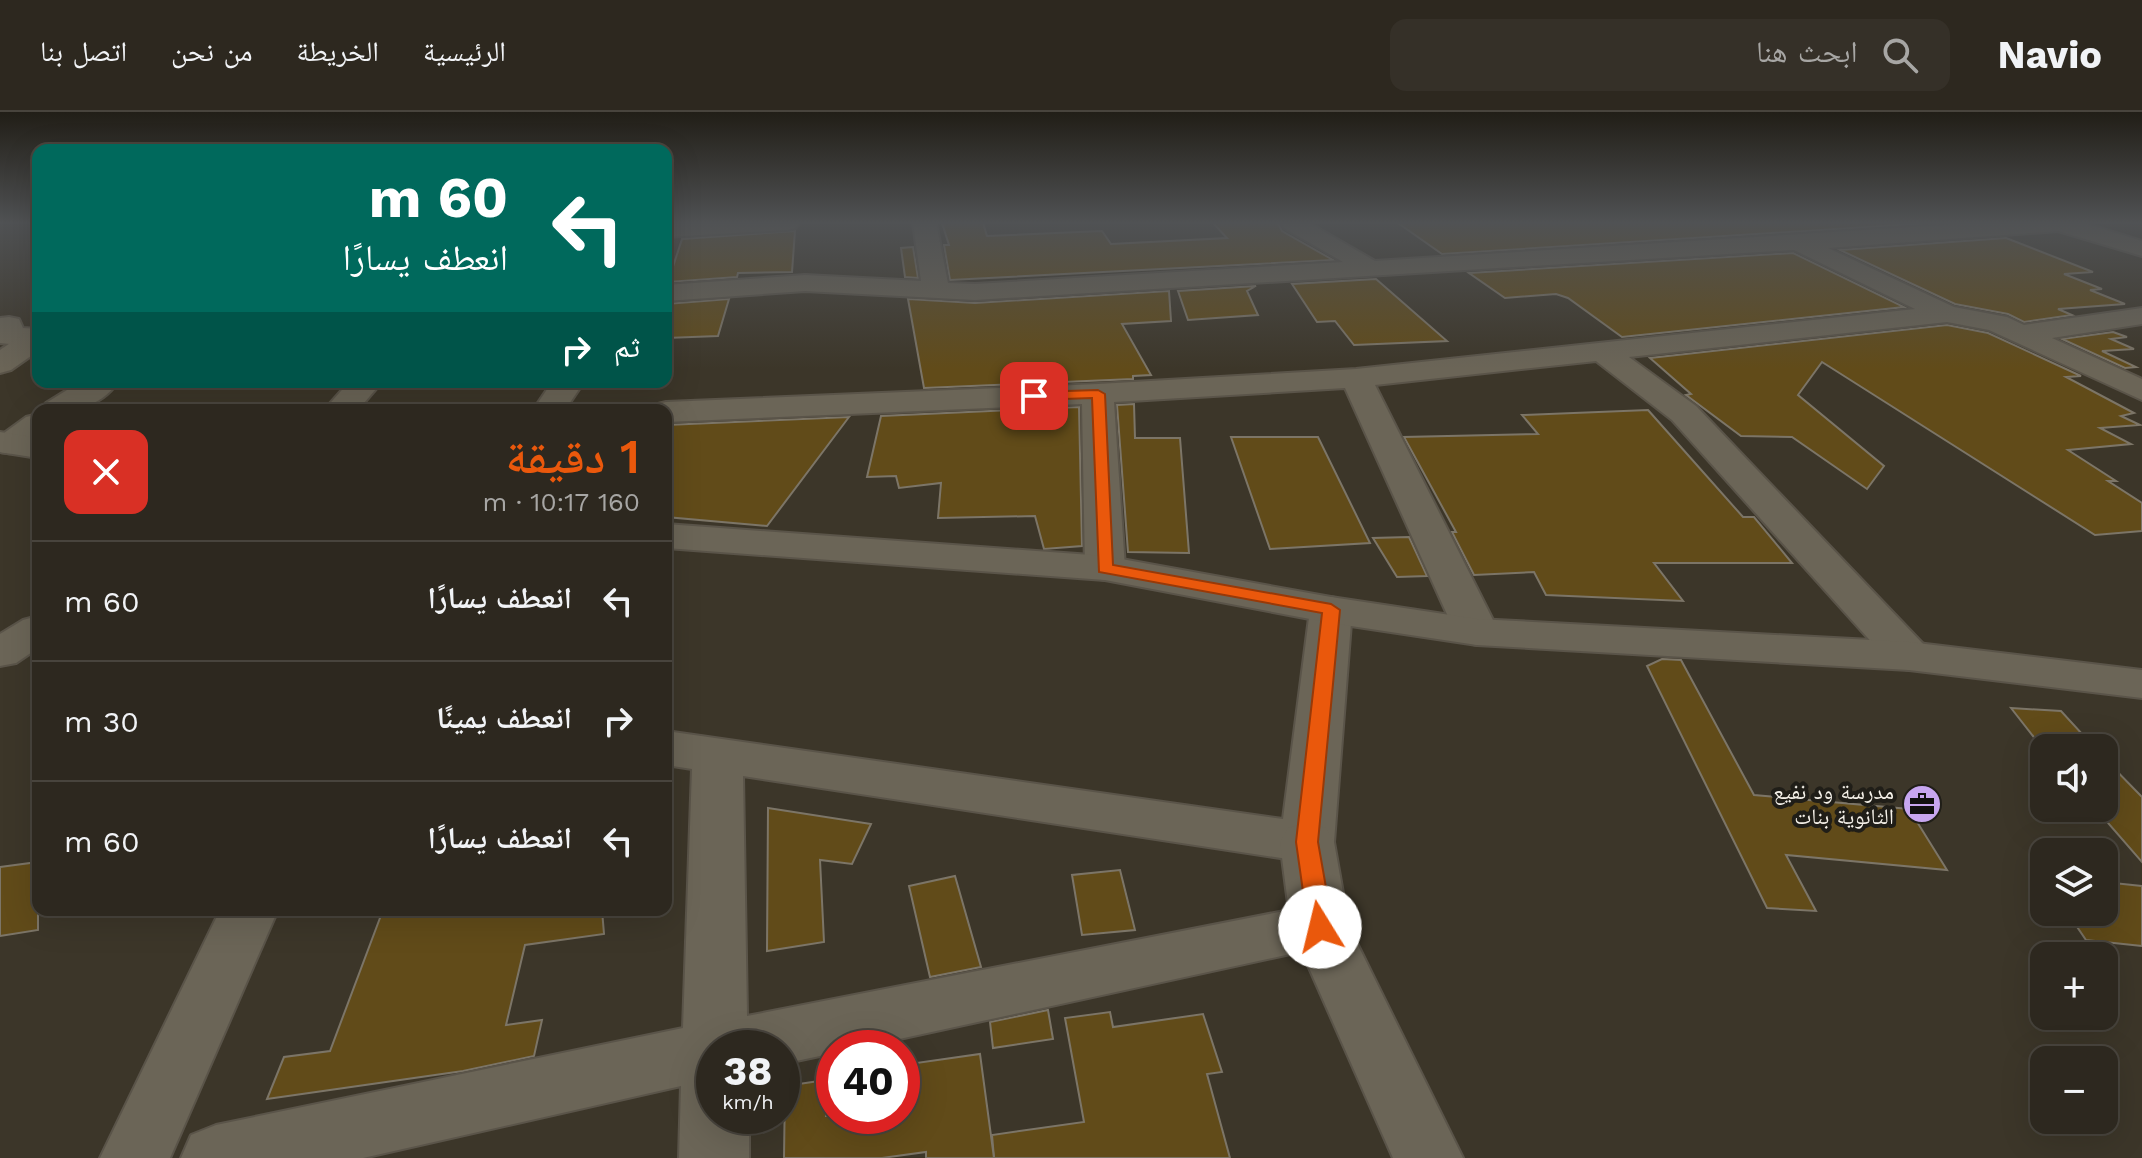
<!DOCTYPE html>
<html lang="ar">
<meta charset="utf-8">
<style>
body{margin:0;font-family:"Work Sans","Noto Naskh Arabic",sans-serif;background:#353028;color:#f1f3f6;direction:rtl;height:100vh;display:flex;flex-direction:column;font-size:30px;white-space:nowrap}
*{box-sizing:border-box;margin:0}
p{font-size:26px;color:#a7a6a4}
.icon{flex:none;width:44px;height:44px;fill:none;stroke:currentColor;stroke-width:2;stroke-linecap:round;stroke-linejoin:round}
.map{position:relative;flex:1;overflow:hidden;direction:ltr}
.sheet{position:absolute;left:32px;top:292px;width:640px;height:512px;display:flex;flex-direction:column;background:#2d281f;border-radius:16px;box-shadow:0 8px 32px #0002,0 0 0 2px #48443d;direction:rtl}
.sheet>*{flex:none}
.top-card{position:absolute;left:32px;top:32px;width:640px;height:244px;border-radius:16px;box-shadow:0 8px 32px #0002,0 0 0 2px #48443d;direction:rtl;background:#00695c;color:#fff;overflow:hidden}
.fabs{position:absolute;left:2030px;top:622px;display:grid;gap:16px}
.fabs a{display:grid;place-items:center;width:88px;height:88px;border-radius:16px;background:#2d281f;box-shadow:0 8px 32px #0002,0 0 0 2px #48443d;font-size:40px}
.speed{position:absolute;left:696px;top:918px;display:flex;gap:16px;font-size:40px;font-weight:700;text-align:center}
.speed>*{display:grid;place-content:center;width:104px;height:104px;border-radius:50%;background:#2d281f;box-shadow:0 8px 32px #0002,0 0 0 2px #48443d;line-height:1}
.speed small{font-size:20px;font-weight:400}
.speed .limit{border:12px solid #d22;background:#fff;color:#111}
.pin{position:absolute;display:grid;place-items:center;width:68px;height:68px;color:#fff;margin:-34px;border-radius:16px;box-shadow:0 4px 12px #0006}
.me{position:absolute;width:88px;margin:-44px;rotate:351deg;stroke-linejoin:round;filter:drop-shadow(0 0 6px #0008)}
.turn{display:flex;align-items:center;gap:28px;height:168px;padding:0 32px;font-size:36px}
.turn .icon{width:104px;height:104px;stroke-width:2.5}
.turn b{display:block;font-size:56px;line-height:68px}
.then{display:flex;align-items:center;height:76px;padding:0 32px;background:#0003;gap:16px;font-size:30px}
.round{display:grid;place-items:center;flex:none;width:84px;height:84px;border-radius:16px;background:#353028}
.overview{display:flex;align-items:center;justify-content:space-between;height:136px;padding:0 32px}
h1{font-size:48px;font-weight:600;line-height:60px;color:#ea580c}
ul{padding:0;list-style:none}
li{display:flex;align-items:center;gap:24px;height:120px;padding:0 32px;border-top:2px solid #48443d}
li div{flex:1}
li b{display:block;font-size:30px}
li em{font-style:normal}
header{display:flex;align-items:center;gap:48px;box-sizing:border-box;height:112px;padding:0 40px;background:#2d281f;border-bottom:2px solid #48443d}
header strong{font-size:38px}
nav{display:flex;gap:44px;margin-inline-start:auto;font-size:28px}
.search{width:560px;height:72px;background:#353028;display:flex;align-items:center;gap:20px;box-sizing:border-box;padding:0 28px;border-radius:16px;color:#a7a6a4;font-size:30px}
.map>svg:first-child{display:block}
.building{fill:#614b19;stroke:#7c7567;stroke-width:2}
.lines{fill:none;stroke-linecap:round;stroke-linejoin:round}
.minor-casing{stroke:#5a5449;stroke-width:4}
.tertiary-casing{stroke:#5a5449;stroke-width:4}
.minor{fill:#6b6557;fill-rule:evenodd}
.tertiary{fill:#6b6557;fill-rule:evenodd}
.route{fill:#ea580c;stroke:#983908;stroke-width:2}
.labels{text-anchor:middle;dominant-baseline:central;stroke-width:8;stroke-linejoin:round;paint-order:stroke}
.poi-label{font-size:22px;fill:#f5f1e9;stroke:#201e18;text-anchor:end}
</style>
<header>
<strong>Navio</strong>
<div class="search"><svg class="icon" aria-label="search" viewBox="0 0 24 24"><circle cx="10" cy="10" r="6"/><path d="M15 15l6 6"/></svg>ابحث هنا</div>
<nav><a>الرئيسية</a><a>الخريطة</a><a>من نحن</a><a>اتصل بنا</a></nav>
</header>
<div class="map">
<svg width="2142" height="1046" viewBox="0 0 2142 1046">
<rect width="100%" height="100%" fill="#3c3629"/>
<g class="building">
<polygon points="942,111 983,111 987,124 1102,119 1111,132 1227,126 1213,111 1278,111 1282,119 1333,148 950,168 944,133 949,133"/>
<polygon points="1398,111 1930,111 1442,142"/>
<polygon points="795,119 792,160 738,161 737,165 668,170 682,127"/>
<polygon points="2006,126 2093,160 2064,162 2102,177 2090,178 2125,192 2058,197 2072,203 2024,210 2008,202 1955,192 1840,138"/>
<polygon points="913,135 918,166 905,165 901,136"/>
<polygon points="1793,141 1904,195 1622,225 1568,186 1556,182 1505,186 1469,161"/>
<polygon points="1376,167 1447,229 1354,233 1335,209 1317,210 1292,172"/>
<polygon points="1256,174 1247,179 1258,203 1188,208 1178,179"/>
<polygon points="1169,179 1171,209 1122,212 1151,263 1133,264 1133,267 924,276 908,187 975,191"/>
<polygon points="729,187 718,224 666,226 666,192"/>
<polygon points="1947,213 1988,221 2081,264 2066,265 2134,301 2121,304 2140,313 2100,316 2131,332 2068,338 2116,369 2108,369 2142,391 2142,419 2095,423 1822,250 1798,283 1884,354 1867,377 1792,325 1741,324 1686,283 1691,282 1650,246"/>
<polygon points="2113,220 2127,225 2111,227 2134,237 2102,239 2136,255 2125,256 2062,227"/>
<polygon points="1134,292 1135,326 1180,326 1189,441 1128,440 1117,293"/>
<polygon points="1079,295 1082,434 1044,437 1035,404 938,406 941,371 899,376 896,364 867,365 881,304"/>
<polygon points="1648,298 1743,405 1754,405 1792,451 1654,451 1683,489 1546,483 1534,460 1474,463 1452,420 1456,420 1404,325 1538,322 1522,303"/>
<polygon points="849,305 767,414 666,405 666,313"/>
<polygon points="1231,325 1318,325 1370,431 1270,437"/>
<polygon points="1409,425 1427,464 1397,465 1373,426"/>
<polygon points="1662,547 1681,548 1754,683 1909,697 1947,758 1786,743 1816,799 1767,796 1647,554"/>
<polygon points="2011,596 2061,599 2095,636 2044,638"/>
<polygon points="2104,646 2142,685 2142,750 2095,696 2104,696"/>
<polygon points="768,696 871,712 852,752 820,748 824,830 767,839"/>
<polygon points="38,750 38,818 0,824 0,755"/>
<polygon points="1120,758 1135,818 1082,823 1072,763"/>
<polygon points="955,764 981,855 930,865 909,774"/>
<polygon points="2104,770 2142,774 2142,834 2086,828 2067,800 2104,800"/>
<polygon points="383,798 602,798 604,822 525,833 506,913 542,908 534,944 463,959 267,987 284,945 330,939"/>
<polygon points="1048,898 1053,927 993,936 990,910"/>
<polygon points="1110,900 1113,915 1203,902 1222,960 1207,962 1230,1046 994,1046 992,1023 1084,1010 1065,906"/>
<polygon points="980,942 994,1046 926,1046 926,1040 882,1046 784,1046 785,974 826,968 826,1004 902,1004 902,953"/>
</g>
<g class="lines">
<defs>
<g id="minor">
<polygon points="666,111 799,111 795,116 787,118 666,125"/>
<polygon points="913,111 936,111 948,171 975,172 1343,150 1284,116 1281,111 1309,111 1375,149 1976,111 2084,111 2142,129 2142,144 2058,119 1828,136 1954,195 2007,205 2024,213 2142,196 2142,212 2052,226 2142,267 2142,288 1989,218 1947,210 1629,245 1696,294 1925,534 1932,544 1925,554 1909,558 1893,554 1672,308 1596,249 1375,273 1499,520 1493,529 1477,533 1461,529 1455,520 1345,276 1114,290 1125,456 1119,465 1105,468 1091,465 1085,456 1082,292 666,310 666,298 651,298 654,293 666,290 1098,272 1356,257 1915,197 1794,138 975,188 805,179 666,189 666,173 805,163 921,169"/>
<polygon points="9,205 19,207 23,216 38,217 38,235 0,231 0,206"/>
<path d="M80,270H118C98,298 72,298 42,298L46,291Z"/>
<polygon points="349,270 382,270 358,298 324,298"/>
<polygon points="552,270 584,270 565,298 533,298"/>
<path d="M38,302V328C25,338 17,344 0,340V324L26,305Z"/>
<polygon points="1331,485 1346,489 1352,498 1334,730 1326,744 1307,750 743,664 747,904 1320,792 1341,799 1349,815 1341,831 858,936 834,936 834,941 782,952 782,936 714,936 714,1004 749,1004 749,1046 679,1046 681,974 363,1046 181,1046 191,1023 216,1013 683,916 692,657 666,653 666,619 1283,707 1310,498 1316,489"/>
<polygon points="38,504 38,536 16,551 0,554 0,522 23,508"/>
<polygon points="220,798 278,798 170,1046 100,1046"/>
</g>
<g id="tertiary">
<polygon points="38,216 38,239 11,258 0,261 0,238 28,219"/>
<polygon points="0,320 38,326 38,346 0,340"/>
<polygon points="666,412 1105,444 1331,485 1477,507 1909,530 2142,558 2142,586 1909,558 1477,533 1331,511 1105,468 666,436"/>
<polygon points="1307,710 1326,716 1334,730 1349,815 1463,1046 1393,1046 1291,815 1280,730 1288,716"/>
</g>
</defs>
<use href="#minor" class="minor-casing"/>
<use href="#tertiary" class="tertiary-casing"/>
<use href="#minor" class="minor"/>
<use href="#tertiary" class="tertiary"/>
</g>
<linearGradient id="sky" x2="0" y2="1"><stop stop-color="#211e17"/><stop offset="0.43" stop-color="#505254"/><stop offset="1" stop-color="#505254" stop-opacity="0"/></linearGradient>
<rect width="2142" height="257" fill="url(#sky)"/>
<polygon class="route" points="1098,278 1105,282 1113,453 1331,492 1340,498 1318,730 1333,815 1329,821 1320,824 1312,821 1308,815 1296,730 1322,501 1099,460 1092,286 1034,288 1028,284 1034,280"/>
<defs>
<symbol id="office-disc" viewBox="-11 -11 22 22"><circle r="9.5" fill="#c7a6f0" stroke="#201e18"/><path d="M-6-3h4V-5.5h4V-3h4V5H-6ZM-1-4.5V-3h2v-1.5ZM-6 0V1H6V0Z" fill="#111"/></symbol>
</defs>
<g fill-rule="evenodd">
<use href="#office-disc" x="1900" y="670" width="44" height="44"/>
</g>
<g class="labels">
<g class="poi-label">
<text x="1894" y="679">مدرسة ود نفيع<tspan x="1894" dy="25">الثانوية بنات</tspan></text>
</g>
</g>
</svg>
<div class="fabs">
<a><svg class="icon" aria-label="sound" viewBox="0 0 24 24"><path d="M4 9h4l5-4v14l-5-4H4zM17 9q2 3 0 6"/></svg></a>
<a><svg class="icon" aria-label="layers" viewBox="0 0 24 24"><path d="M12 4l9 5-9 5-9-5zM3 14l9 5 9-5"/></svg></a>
<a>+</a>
<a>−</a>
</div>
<div class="speed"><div>38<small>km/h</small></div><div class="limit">40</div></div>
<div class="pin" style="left:1034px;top:284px;background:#d93025"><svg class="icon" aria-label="arrive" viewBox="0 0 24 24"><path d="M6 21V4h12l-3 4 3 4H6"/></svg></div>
<svg class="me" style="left:1320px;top:815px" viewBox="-20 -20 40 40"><circle r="19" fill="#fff"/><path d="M0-13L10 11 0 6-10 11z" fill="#ea580c"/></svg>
<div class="top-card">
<div class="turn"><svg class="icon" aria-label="left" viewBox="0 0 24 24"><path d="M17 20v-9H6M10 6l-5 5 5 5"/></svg><div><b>60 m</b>انعطف يسارًا</div></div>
<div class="then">ثم<svg class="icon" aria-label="right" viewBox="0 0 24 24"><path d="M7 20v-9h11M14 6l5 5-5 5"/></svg></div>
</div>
<section class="sheet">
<div class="overview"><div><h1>1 دقيقة</h1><p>160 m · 10:17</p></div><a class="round" style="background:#d93025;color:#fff"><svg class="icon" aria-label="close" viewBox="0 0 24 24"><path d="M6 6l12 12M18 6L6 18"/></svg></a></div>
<ul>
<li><svg class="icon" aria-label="left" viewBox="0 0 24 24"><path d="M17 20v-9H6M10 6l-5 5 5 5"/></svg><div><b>انعطف يسارًا</b></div><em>60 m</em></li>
<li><svg class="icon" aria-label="right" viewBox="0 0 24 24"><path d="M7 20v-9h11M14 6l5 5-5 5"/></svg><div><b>انعطف يمينًا</b></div><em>30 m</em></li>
<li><svg class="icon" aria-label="left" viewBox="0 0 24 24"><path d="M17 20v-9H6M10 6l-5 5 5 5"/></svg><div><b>انعطف يسارًا</b></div><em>60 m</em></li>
</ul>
</section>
</div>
